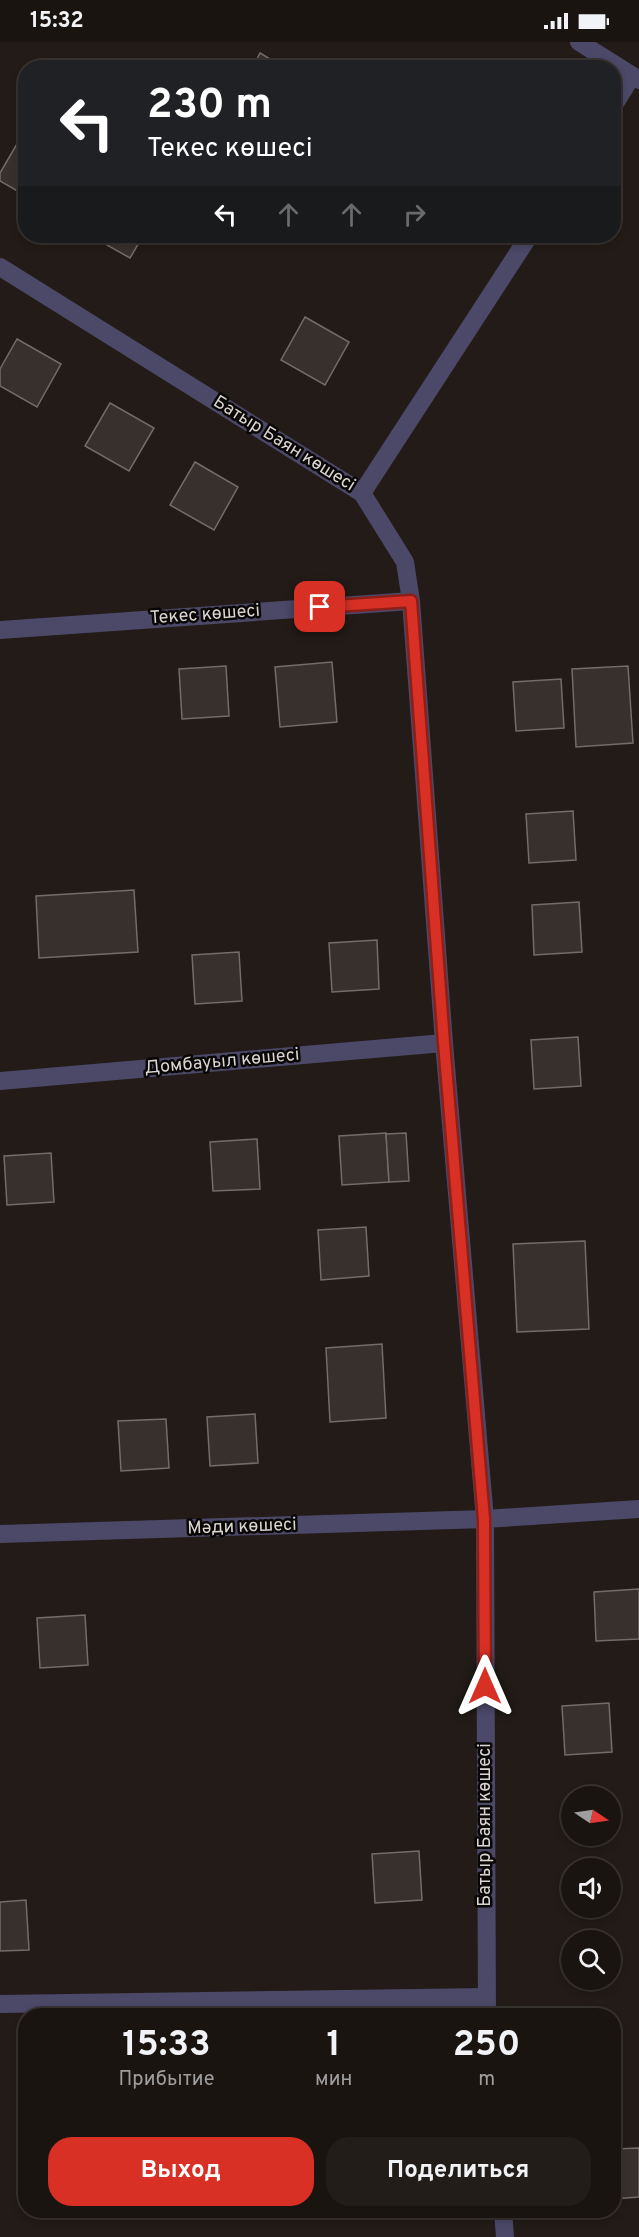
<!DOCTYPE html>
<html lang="ru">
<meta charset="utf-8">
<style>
body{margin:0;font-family:Overpass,sans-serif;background:#231d1a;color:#f1f3f6;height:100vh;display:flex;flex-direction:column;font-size:22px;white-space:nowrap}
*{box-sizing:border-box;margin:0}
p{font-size:20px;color:#9f9e9f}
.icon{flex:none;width:33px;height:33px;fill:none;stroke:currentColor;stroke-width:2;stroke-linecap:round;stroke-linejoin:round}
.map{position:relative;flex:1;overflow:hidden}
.sheet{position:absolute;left:18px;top:1966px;width:603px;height:210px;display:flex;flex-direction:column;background:#1a1411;border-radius:24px;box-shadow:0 3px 9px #0003,0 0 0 2px #383331}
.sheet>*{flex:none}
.top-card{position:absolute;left:18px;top:18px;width:603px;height:183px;border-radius:24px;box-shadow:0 3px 9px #0003,0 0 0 2px #383331;background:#202124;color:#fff;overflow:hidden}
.needle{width:39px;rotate:103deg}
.fabs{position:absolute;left:561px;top:1744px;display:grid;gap:12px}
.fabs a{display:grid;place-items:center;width:60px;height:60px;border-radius:50%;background:#1a1411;box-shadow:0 3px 9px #0003,0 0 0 2px #383331;font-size:30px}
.pin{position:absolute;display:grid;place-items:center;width:51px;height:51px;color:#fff;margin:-26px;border-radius:12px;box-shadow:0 3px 9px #0006}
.me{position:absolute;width:66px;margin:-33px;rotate:0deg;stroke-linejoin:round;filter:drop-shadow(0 0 4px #0008)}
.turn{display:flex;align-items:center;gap:21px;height:126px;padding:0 30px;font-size:27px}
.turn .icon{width:78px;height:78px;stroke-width:2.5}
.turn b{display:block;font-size:42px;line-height:51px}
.lanes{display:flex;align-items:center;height:57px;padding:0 30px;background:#0003;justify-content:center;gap:30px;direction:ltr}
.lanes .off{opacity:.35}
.eta{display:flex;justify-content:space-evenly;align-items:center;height:102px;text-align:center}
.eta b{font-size:36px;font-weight:700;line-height:42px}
.cta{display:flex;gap:12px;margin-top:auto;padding:12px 30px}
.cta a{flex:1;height:69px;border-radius:24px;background:#d93025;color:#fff;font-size:24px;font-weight:700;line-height:69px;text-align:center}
.cta a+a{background:#231d1a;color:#f1f3f6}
.status{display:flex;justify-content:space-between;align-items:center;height:42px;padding:0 30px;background:#1a1411;direction:ltr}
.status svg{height:16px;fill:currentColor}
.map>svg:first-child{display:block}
.building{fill:#38302c;stroke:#746c67;stroke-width:1.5}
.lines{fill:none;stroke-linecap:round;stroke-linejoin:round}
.minor{stroke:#4b4868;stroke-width:18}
.tertiary{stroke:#4b4868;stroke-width:18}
.route-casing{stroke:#8d1f18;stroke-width:15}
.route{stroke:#d93025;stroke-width:10}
.labels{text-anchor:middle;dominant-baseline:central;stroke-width:5;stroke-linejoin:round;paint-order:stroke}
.street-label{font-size:18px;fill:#dad5d2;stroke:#090705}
</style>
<div class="status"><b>15:32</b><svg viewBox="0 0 49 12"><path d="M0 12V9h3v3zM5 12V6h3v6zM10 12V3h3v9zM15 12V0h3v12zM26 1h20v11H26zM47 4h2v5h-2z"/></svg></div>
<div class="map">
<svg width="639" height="2195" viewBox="0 0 639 2195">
<rect width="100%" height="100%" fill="#221b17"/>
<g class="building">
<polygon points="260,11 285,26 252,26"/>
<polygon points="21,95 26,97 26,154 0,139 0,131"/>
<polygon points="91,194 143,194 130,216"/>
<polygon points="305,275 349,300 325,343 281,318"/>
<polygon points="17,297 61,322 37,365 0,344 0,327"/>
<polygon points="110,361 154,386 129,429 85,404"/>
<polygon points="195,420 238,445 214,488 170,463"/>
<polygon points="332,620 337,680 280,685 275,625"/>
<polygon points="226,624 229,674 182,677 179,627"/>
<polygon points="628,624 633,701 576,705 572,627"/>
<polygon points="561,637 564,686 516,689 513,640"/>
<polygon points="573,769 576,818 529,821 526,772"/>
<polygon points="134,848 138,910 39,916 36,854"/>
<polygon points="579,860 582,910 534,913 532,863"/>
<polygon points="377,898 379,947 332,950 329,901"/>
<polygon points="239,910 242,959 195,962 192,913"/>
<polygon points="578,995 581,1044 534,1047 531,998"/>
<polygon points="386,1091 389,1140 342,1143 339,1094"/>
<polygon points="406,1091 409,1139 389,1140 386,1092"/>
<polygon points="257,1097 260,1147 213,1149 210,1100"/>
<polygon points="51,1111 54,1160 7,1163 4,1114"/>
<polygon points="366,1185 369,1234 321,1238 318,1188"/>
<polygon points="585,1199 589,1287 517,1290 513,1202"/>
<polygon points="382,1302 386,1376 330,1380 326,1306"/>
<polygon points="255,1372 258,1421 210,1424 207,1375"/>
<polygon points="166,1377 169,1426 121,1429 118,1379"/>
<polygon points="639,1547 639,1597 596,1599 594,1550"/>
<polygon points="85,1573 88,1623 40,1626 37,1576"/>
<polygon points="609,1661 612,1710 565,1713 562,1664"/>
<polygon points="419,1809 422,1858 375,1861 372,1812"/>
<polygon points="26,1858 29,1908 0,1909 0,1860"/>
<polygon points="639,2106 639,2155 614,2157 614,2107"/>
</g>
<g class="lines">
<g class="minor">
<polyline points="614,63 632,34"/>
<polyline points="0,225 362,451 405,520 411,559 444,1001 485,1477 487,1974"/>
<polyline points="362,451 529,194"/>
<polyline points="0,588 411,559"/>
<polyline points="0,1039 444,1001"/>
<polyline points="0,1492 485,1477 639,1467"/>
<polyline points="0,1962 485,1955"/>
<polyline points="503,2169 505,2195"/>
</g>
<polyline class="tertiary" points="579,0 639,38"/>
</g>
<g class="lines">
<defs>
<polyline id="route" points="320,565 411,559 444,1001 484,1477 485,1644"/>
</defs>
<use href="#route" class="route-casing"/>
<use href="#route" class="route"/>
</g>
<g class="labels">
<g class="street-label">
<text transform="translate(284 402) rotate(32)">Батыр Баян көшесі</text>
<text transform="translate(205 573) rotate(-4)">Текес көшесі</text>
<text transform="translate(222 1020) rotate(-5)">Домбауыл көшесі</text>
<text transform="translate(242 1485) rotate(-2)">Мәди көшесі</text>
<text transform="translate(485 1783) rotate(-90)">Батыр Баян көшесі</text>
</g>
</g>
</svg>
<div class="fabs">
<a><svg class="needle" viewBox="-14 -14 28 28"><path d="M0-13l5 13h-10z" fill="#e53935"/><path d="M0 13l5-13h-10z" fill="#9f9e9f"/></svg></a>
<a><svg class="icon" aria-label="sound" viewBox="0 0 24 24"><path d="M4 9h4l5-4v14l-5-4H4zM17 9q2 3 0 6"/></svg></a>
<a><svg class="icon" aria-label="search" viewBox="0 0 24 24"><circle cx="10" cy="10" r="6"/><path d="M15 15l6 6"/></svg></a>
</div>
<div class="pin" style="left:320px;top:565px;background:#d93025"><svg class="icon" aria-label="arrive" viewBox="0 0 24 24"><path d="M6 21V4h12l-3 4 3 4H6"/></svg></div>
<svg class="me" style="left:485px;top:1644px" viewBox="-20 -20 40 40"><path d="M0-17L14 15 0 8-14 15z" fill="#d93025" stroke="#fff" stroke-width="4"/></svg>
<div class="top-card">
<div class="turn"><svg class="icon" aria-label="left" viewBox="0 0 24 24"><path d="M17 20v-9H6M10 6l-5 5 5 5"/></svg><div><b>230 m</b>Текес көшесі</div></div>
<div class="lanes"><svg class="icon" aria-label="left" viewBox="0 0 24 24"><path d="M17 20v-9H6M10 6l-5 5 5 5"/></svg><svg class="icon off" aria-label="ahead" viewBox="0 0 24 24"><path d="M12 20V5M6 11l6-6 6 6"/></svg><svg class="icon off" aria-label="ahead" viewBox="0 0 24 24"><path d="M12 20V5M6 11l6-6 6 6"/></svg><svg class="icon off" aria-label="right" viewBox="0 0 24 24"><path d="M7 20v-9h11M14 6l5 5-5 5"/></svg></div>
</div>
<section class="sheet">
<div class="eta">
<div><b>15:33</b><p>Прибытие</p></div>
<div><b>1</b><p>мин</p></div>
<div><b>250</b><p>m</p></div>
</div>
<div class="cta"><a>Выход</a><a>Поделиться</a></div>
</section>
</div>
